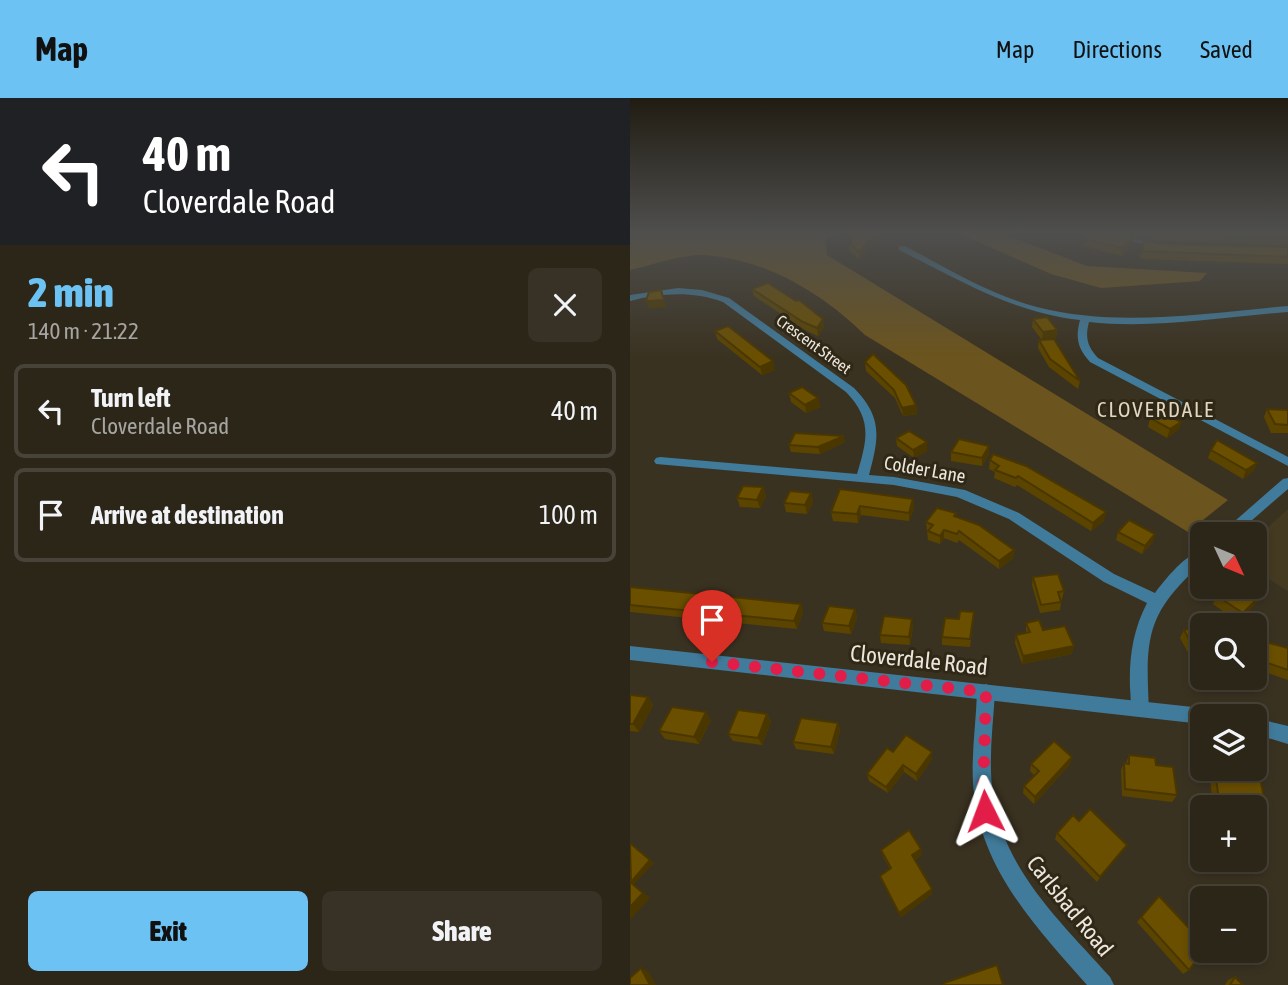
<!DOCTYPE html>
<meta charset="utf-8">
<style>
body{margin:0;font-family:"Asap Condensed",sans-serif;background:#383226;color:#f1f3f6;height:100vh;display:flex;flex-direction:column;font-size:26px;white-space:nowrap}
*{box-sizing:border-box;margin:0}
p{font-size:23px;color:#a6a5a2}
.icon{flex:none;width:38px;height:38px;fill:none;stroke:currentColor;stroke-width:2;stroke-linecap:round;stroke-linejoin:round}
.map{position:relative;flex:1;overflow:hidden}
.panel{display:flex;flex-direction:column;background:#2c2619;width:630px}
.panel>*{flex:none}
.guide{background:#202124;color:#fff;overflow:hidden}
.needle{width:46px;rotate:134deg}
.fabs{position:absolute;left:560px;top:424px;display:grid;gap:14px}
.fabs a{display:grid;place-items:center;width:77px;height:77px;border-radius:10px;background:#2c2619;box-shadow:0 4px 10px #0003,0 0 0 2px #484338;font-size:35px}
.pin{position:absolute;display:grid;place-items:center;width:60px;height:60px;color:#fff;margin:-72px -30px;border-radius:50% 50% 50% 0;rotate:-45deg;box-shadow:0 0 7px #0007}
.pin .icon{rotate:45deg}
.me{position:absolute;width:77px;margin:-38px;rotate:357deg;stroke-linejoin:round;filter:drop-shadow(0 0 5px #0008)}
.turn{display:flex;align-items:center;gap:24px;height:147px;padding:0 28px;font-size:32px}
.turn .icon{width:91px;height:91px;stroke-width:2.5}
.turn b{display:block;font-size:49px;line-height:60px}
.round{display:grid;place-items:center;flex:none;width:74px;height:74px;border-radius:10px;background:#383226}
.overview{display:flex;align-items:center;justify-content:space-between;height:119px;padding:0 28px}
h1{font-size:42px;font-weight:800;line-height:52px;color:#6cc2f3}
.action{display:flex;gap:14px;margin-top:auto;padding:14px 28px}
.action a{flex:1;height:80px;border-radius:10px;background:#6cc2f3;color:#111;font-size:28px;font-weight:800;line-height:80px;text-align:center}
.action a+a{background:#383226;color:#f1f3f6}
ul{padding:0;list-style:none}
li{display:flex;align-items:center;gap:21px;height:94px;margin:0 14px 10px;padding:0 14px;border:4px solid #484338;border-radius:10px}
li div{flex:1}
li b{display:block;font-size:26px}
li em{font-style:normal}
header{display:flex;align-items:center;gap:42px;box-sizing:border-box;height:98px;padding:0 35px;background:#6cc2f3;color:#111}
header strong{font-size:33px}
nav{display:flex;gap:38px;margin-inline-start:auto;font-size:24px}
main{display:flex;flex:1;min-height:0}
.map>svg:first-child{display:block}
.built{fill:#443921}
.green{fill:#6b541d}
.lines{fill:none;stroke-linecap:round;stroke-linejoin:round}
.minor{fill:#417b9b;fill-rule:evenodd}
.tertiary{fill:#417b9b;fill-rule:evenodd}
.wall{fill:#5b4400}
.shaded-wall{fill:#4a3700}
.building{fill:#6a4f00;stroke:#4a3700;stroke-width:2}
.route{stroke:#e11d48;stroke-width:12;stroke-dasharray:0 21.6}
.labels{text-anchor:middle;dominant-baseline:central;stroke-width:6;stroke-linejoin:round;paint-order:stroke}
.far-street-label{font-size:16px;fill:#ece7dc;stroke:#302817}
.street-label{font-size:19px;fill:#ece7dc;stroke:#302817}
.neighbourhood-label{font-size:21px;letter-spacing:2px;fill:#e1d7c1;stroke:#302817}
.near-street-label{font-size:23px;fill:#ece7dc;stroke:#302817}
</style>
<header>
<strong>Map</strong>
<nav><a>Map</a><a>Directions</a><a>Saved</a></nav>
</header>
<main>
<section class="panel">
<div class="guide">
<div class="turn"><svg class="icon" aria-label="left" viewBox="0 0 24 24"><path d="M17 20v-9H6M10 6l-5 5 5 5"/></svg><div><b>40 m</b>Cloverdale Road</div></div>
</div>
<div class="overview"><div><h1>2 min</h1><p>140 m · 21:22</p></div><a class="round"><svg class="icon" aria-label="close" viewBox="0 0 24 24"><path d="M6 6l12 12M18 6L6 18"/></svg></a></div>
<ul>
<li><svg class="icon" aria-label="left" viewBox="0 0 24 24"><path d="M17 20v-9H6M10 6l-5 5 5 5"/></svg><div><b>Turn left</b><p>Cloverdale Road</p></div><em>40 m</em></li>
<li><svg class="icon" aria-label="arrive" viewBox="0 0 24 24"><path d="M6 21V4h12l-3 4 3 4H6"/></svg><div><b>Arrive at destination</b></div><em>100 m</em></li>
</ul>
<div class="action"><a>Exit</a><a>Share</a></div>
</section>
<div class="map">
<svg width="658" height="887" viewBox="0 0 658 887">
<rect width="100%" height="100%" fill="#3a3221"/>
<polygon class="built" points="658,411 658,493 625,473 625,441"/>
<g class="green">
<path d="M0,135H213L196,140L197,157L598,402L558,434L235,237C192,195 136,161 74,157C54,156 21,167 0,172Z"/>
<polygon points="328,135 371,135 457,168 577,175 570,183 471,190 421,176"/>
</g>
<g class="lines">
<g class="minor">
<polygon points="464,135 478,135 536,148 532,150"/>
<path d="M269,148H275C317,170 360,197 407,209C488,230 575,215 658,208V214C593,219 524,231 459,224C455,239 457,248 468,260L658,359V368L460,264C448,251 445,240 450,222C383,215 328,181 269,152Z"/>
<path d="M48,190L72,192L99,200L224,290C253,320 249,339 239,377L264,379L335,392L389,415L484,476L525,495C536,480 555,457 572,452V465C517,515 515,538 519,611L516,617L510,619L504,617C500,608 501,599 500,590C499,559 503,532 517,505L474,484L379,421L327,399L264,387L26,366L24,363L26,360L30,359L227,376C237,342 243,322 216,294L93,204C62,193 32,195 0,203V197Z"/>
<polygon points="658,380 658,391 606,436 590,436 653,381"/>
<path d="M356,586L362,589L365,594C363,628 358,663 363,696C373,772 432,825 480,879L484,887H457C407,830 353,774 344,696C340,662 346,628 347,594L350,589Z"/>
</g>
<g class="tertiary">
<polygon points="0,548 572,610 578,612 581,618 572,618 572,626 0,562"/>
<polygon points="625,620 658,628 658,646 625,636"/>
</g>
</g>
<g class="wall">
<polygon points="456,135 503,146 492,158 454,148"/>
<polygon points="490,135 514,135 510,139"/>
<polygon points="515,135 658,135 658,147 531,143 514,140"/>
<polygon points="244,137 245,144 229,161 219,152 219,145"/>
<polygon points="514,141 533,146 658,149 658,166 510,161"/>
<polygon points="122,191 194,229 188,238 175,232 124,198"/>
<polygon points="403,221 427,232 426,240 415,242 450,283 448,291 419,269 408,250 409,242 412,242 402,229"/>
<polygon points="85,233 145,272 132,277 87,241"/>
<polygon points="235,264 286,307 287,316 273,318 265,300 236,273"/>
<polygon points="159,295 188,300 190,309 176,315 161,304"/>
<polygon points="637,311 658,312 658,335 641,335 634,319"/>
<polygon points="520,320 551,324 548,332 537,340 518,329"/>
<polygon points="266,340 297,344 297,353 284,360 267,348"/>
<polygon points="215,344 190,356 161,354 159,347"/>
<polygon points="359,348 359,356 352,368 321,363 321,354"/>
<polygon points="581,352 627,365 623,373 613,381 578,360"/>
<polygon points="360,362 474,423 461,433 387,387 385,389 364,380 365,374 359,371"/>
<polygon points="133,389 136,398 130,410 110,409 107,400"/>
<polygon points="210,391 283,401 284,410 279,423 231,417 228,425 203,423 201,414"/>
<polygon points="181,395 183,404 177,416 156,414 154,405"/>
<polygon points="326,415 326,419 384,452 383,460 369,471 329,442 327,445 314,440 310,446 298,442 296,424"/>
<polygon points="488,434 523,444 512,456 486,442"/>
<polygon points="403,479 434,493 432,501 431,502 431,504 430,512 410,515 402,487"/>
<polygon points="0,489 171,506 173,514 167,531 0,514"/>
<polygon points="634,494 629,502 608,524 583,506 587,498"/>
<polygon points="225,511 227,520 221,536 194,533 192,525"/>
<polygon points="344,514 340,549 312,547 312,539 329,521"/>
<polygon points="396,525 413,532 442,556 392,566 385,545 386,537 396,535"/>
<polygon points="283,529 280,547 251,545 250,537"/>
<polygon points="572,529 572,579 600,579 600,580 575,585 550,540 554,532"/>
<polygon points="632,543 658,550 658,582 626,571 627,551"/>
<polygon points="0,597 18,599 23,607 9,634 0,633"/>
<polygon points="137,616 141,624 132,647 103,643 98,636"/>
<polygon points="81,622 69,646 35,641 29,633"/>
<polygon points="208,625 210,632 204,656 166,651 163,644"/>
<polygon points="263,654 302,654 302,661 287,683 274,674 258,695 239,683 237,676"/>
<polygon points="499,657 526,667 547,697 542,704 492,698 491,672 494,665 496,665"/>
<polygon points="401,666 440,666 404,706 393,695 394,688 404,677 400,673"/>
<polygon points="585,672 636,711 630,717 625,716 625,709 583,709 580,679"/>
<polygon points="449,723 497,747 467,784 425,741 427,735"/>
<polygon points="251,752 292,757 285,762 302,796 271,819 250,778 260,771 253,758"/>
<polygon points="529,798 559,872 553,876 507,824"/>
<polygon points="605,879 613,887 595,887 598,882"/>
</g>
<g class="shaded-wall">
<polygon points="244,137 245,144 229,161 229,154"/>
<polygon points="504,139 503,146 492,158 493,150"/>
<polygon points="34,202 37,209 19,211 16,203"/>
<polygon points="193,221 194,229 188,238 187,230"/>
<polygon points="427,232 426,240 412,242 413,234"/>
<polygon points="143,263 145,272 132,277 130,269"/>
<polygon points="188,300 190,309 176,315 175,307"/>
<polygon points="286,307 287,316 273,318 272,310"/>
<polygon points="551,324 548,332 537,340 540,331"/>
<polygon points="214,338 215,344 190,356 188,349"/>
<polygon points="297,344 297,353 284,360 283,352"/>
<polygon points="359,348 359,356 352,368 352,360"/>
<polygon points="627,365 623,373 613,381 616,372"/>
<polygon points="133,389 136,398 130,410 127,402"/>
<polygon points="181,395 183,404 177,416 175,407"/>
<polygon points="283,401 284,410 279,423 279,415"/>
<polygon points="230,408 231,417 228,425 227,416"/>
<polygon points="476,414 474,423 461,433 463,425"/>
<polygon points="314,432 314,440 310,446 310,438"/>
<polygon points="525,436 523,444 512,456 515,448"/>
<polygon points="384,452 383,460 369,471 369,463"/>
<polygon points="634,494 629,502 608,524 613,515"/>
<polygon points="171,506 173,514 167,531 164,523"/>
<polygon points="225,511 227,520 221,536 219,528"/>
<polygon points="282,521 283,529 280,547 279,539"/>
<polygon points="444,548 442,556 392,566 393,558"/>
<polygon points="578,579 600,579 575,585"/>
<polygon points="18,599 23,607 9,634 3,626"/>
<polygon points="76,614 81,622 69,646 64,639"/>
<polygon points="137,616 141,624 132,647 128,640"/>
<polygon points="208,625 210,632 204,656 201,649"/>
<polygon points="302,654 302,661 287,683 286,676"/>
<polygon points="442,659 440,666 404,706 405,699"/>
<polygon points="273,667 274,674 258,695 256,689"/>
<polygon points="497,747 493,753 467,784 470,779"/>
<polygon points="291,751 292,757 283,763 282,757"/>
<polygon points="20,762 24,765 4,786 20,800 0,822 0,784"/>
<polygon points="302,791 302,796 271,819 269,815"/>
<polygon points="11,870 19,874 26,887 20,887"/>
</g>
<g class="building">
<polygon points="227,135 244,137 229,154 219,145"/>
<polygon points="456,135 486,135 504,139 493,150 455,141"/>
<polygon points="525,135 658,135 658,140 533,136"/>
<polygon points="514,141 533,146 658,149 658,159 512,153"/>
<polygon points="138,185 166,203 169,202 193,221 187,230 173,224 122,191"/>
<polygon points="31,192 34,202 16,203 19,194"/>
<polygon points="417,219 427,232 413,234 403,221"/>
<polygon points="98,228 143,263 130,269 85,233"/>
<polygon points="424,241 450,283 420,261 409,242"/>
<polygon points="243,256 276,287 286,307 272,310 264,292 235,264"/>
<polygon points="172,289 188,300 175,307 159,295"/>
<polygon points="637,311 658,312 658,327 645,326"/>
<polygon points="531,313 551,324 540,331 520,320"/>
<polygon points="279,333 297,344 283,352 266,340"/>
<polygon points="165,335 214,338 188,349 159,347"/>
<polygon points="329,341 359,348 352,360 321,354"/>
<polygon points="587,342 627,365 616,372 581,352"/>
<polygon points="363,356 396,368 476,414 463,425 388,378 386,380 365,372 369,368 360,362"/>
<polygon points="113,388 133,389 127,402 107,400"/>
<polygon points="210,391 283,401 279,415 230,408 227,416 201,414"/>
<polygon points="160,393 181,395 175,407 154,405"/>
<polygon points="307,410 326,415 324,418 349,427 384,452 369,463 329,433 327,436 314,432 310,438 298,433 303,427 296,424"/>
<polygon points="499,422 525,436 515,448 488,434"/>
<polygon points="428,476 434,493 428,494 431,504 411,507 403,479"/>
<polygon points="597,488 624,488 634,494 613,515 587,498"/>
<polygon points="0,489 171,506 164,523 0,507"/>
<polygon points="199,508 225,511 219,528 192,525"/>
<polygon points="330,513 344,514 340,541 312,539 315,520 329,521"/>
<polygon points="254,518 282,521 279,539 250,537"/>
<polygon points="409,522 413,532 435,528 444,548 393,558 386,537 400,534 396,525"/>
<polygon points="572,529 572,565 554,532"/>
<polygon points="632,543 658,550 658,572 632,563"/>
<polygon points="0,597 18,599 3,626 0,626"/>
<polygon points="42,609 76,614 64,639 29,633"/>
<polygon points="108,612 137,616 128,640 98,636"/>
<polygon points="171,620 208,625 201,649 163,644"/>
<polygon points="276,637 302,654 286,676 273,667 256,689 237,676 257,650 263,654"/>
<polygon points="424,643 442,659 405,699 394,688 409,673 401,666"/>
<polygon points="499,657 525,660 526,667 543,669 547,697 495,691 494,665 499,666"/>
<polygon points="585,672 630,679 636,711 589,703"/>
<polygon points="460,711 497,747 470,779 427,735 443,717 449,723"/>
<polygon points="279,732 291,751 282,757 302,791 269,815 250,778 261,770 251,752"/>
<polygon points="1,746 20,762 1,784 0,747"/>
<polygon points="0,784 13,795 0,809"/>
<polygon points="529,798 572,844 572,852 574,852 559,872 511,819"/>
<polygon points="367,867 373,887 314,887 314,885"/>
<polygon points="11,870 20,887 0,887 0,880"/>
<polygon points="605,879 613,887 600,887"/>
</g>
<linearGradient id="sky" x2="0" y2="1"><stop stop-color="#201c12"/><stop offset="0.52" stop-color="#4f4f4e"/><stop offset="1" stop-color="#4f4f4e" stop-opacity="0"/></linearGradient>
<rect width="658" height="259" fill="url(#sky)"/>
<g class="lines">
<polyline class="route" points="82,564 356,594 353,694 355,713"/>
</g>
<g class="labels">
<g class="far-street-label">
<text transform="translate(184 246) rotate(36)">Crescent Street</text>
</g>
<g class="street-label">
<text transform="translate(295 371) rotate(10)">Colder Lane</text>
</g>
<g class="neighbourhood-label">
<text x="526" y="311">CLOVERDALE</text>
</g>
<g class="near-street-label">
<text transform="translate(289 562) rotate(6)">Cloverdale Road</text>
<text transform="translate(440 808) rotate(51)">Carlsbad Road</text>
</g>
</g>
</svg>
<div class="fabs">
<a><svg class="needle" viewBox="-14 -14 28 28"><path d="M0-13l5 13h-10z" fill="#e53935"/><path d="M0 13l5-13h-10z" fill="#a6a5a2"/></svg></a>
<a><svg class="icon" aria-label="search" viewBox="0 0 24 24"><circle cx="10" cy="10" r="6"/><path d="M15 15l6 6"/></svg></a>
<a><svg class="icon" aria-label="layers" viewBox="0 0 24 24"><path d="M12 4l9 5-9 5-9-5zM3 14l9 5 9-5"/></svg></a>
<a>+</a>
<a>−</a>
</div>
<div class="pin" style="left:82px;top:564px;background:#d93025"><svg class="icon" aria-label="arrive" viewBox="0 0 24 24"><path d="M6 21V4h12l-3 4 3 4H6"/></svg></div>
<svg class="me" style="left:355px;top:713px" viewBox="-20 -20 40 40"><path d="M0-17L14 15 0 8-14 15z" fill="#e11d48" stroke="#fff" stroke-width="4"/></svg>
</div>
</main>
